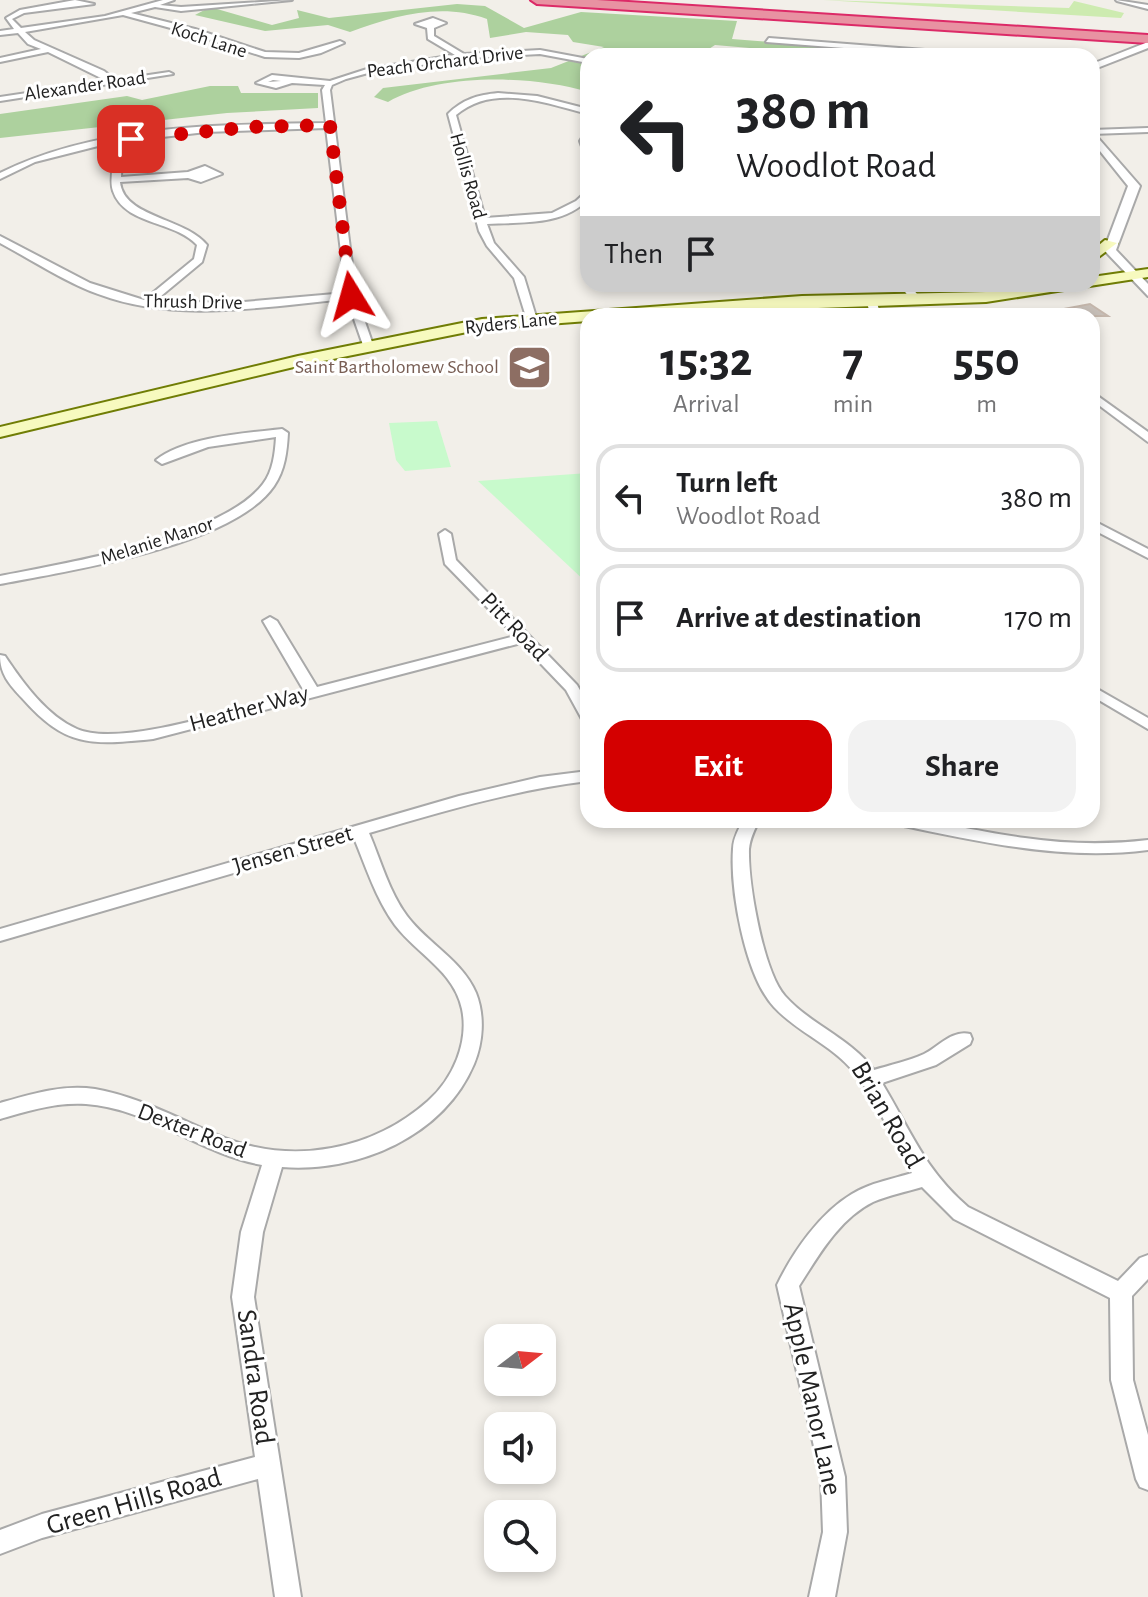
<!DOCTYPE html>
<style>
body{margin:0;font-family:"Alegreya Sans",sans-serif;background:#f2f2f2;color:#202124;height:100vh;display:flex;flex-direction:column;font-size:30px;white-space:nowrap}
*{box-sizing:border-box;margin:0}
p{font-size:26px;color:#757577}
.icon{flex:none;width:44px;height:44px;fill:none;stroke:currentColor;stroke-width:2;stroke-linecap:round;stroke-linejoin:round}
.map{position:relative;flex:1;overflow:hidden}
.details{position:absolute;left:580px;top:308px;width:520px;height:520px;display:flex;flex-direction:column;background:#fff;border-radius:24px;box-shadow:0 4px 12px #0003}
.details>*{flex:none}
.top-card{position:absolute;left:580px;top:48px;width:520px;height:244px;border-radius:24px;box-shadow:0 4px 12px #0003;background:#fff;color:#202124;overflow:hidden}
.needle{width:52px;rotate:74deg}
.buttons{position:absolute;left:484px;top:1324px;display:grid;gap:16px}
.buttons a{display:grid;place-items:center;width:72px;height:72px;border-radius:16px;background:#fff;box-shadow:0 4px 12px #0003;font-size:40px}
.pin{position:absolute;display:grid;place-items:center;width:68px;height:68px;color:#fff;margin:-34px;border-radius:16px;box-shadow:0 4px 12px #0006}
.me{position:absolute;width:88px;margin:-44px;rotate:352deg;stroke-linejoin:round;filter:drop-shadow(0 0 6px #0008)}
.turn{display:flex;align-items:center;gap:28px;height:168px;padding:0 24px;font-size:36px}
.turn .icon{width:104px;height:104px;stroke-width:2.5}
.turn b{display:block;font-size:56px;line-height:68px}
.then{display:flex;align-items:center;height:76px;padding:0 24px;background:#0003;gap:16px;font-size:30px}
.eta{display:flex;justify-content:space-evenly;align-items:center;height:136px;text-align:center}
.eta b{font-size:48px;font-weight:600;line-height:56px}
.cta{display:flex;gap:16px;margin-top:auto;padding:16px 24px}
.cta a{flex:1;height:92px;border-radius:24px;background:#d40000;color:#fff;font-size:32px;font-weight:600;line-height:92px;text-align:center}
.cta a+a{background:#f2f2f2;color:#202124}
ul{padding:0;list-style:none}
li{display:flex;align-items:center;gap:24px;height:108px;margin:0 16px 12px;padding:0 8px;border:4px solid #e0e0e0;border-radius:24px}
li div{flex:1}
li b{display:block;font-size:30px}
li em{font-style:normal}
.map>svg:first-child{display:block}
.grass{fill:#cdebb0}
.forest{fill:#add19e}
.park{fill:#c8facc}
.building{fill:#c7bfb8;stroke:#c4b6ab;stroke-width:2}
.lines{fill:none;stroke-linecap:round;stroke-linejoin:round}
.minor-casing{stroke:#a9a9a9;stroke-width:4}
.tertiary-casing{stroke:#a9a9a9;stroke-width:4}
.secondary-casing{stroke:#707d05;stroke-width:4}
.motorway-casing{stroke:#dc2a67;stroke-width:4}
.minor{fill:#fff;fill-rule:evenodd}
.tertiary{fill:#fff;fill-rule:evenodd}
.secondary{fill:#f7fabf;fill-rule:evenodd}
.motorway{fill:#e892a2;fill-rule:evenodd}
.route{stroke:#d40000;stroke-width:14;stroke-dasharray:0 25.2}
.labels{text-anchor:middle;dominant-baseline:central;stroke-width:6;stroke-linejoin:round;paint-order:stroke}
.far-street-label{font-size:20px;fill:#222;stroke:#fff}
.far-education-label{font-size:20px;fill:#785e54;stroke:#fff;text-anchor:end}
.street-label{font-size:24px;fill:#222;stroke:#fff}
.near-street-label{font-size:28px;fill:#222;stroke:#fff}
</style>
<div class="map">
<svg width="1148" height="1597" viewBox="0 0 1148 1597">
<rect width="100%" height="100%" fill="#f2efe9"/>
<polygon class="grass" points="823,0 1069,8 1074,1 1124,13 1121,18"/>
<g class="forest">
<path d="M457,4L485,6L524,28L581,12L737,21L732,39L875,50L816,54L715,45L698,56H588V92C533,75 438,73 388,102L374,97L383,88L551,68L604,47L573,42L568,35L526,32L490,38L487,19C441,2 393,16 350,32L328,25L265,31L195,15L210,7L272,25L299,18L297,10L329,18Z"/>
<polygon points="210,86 238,86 241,93 318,93 318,108 227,113 0,138 0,114 127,96 142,100"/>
</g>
<g class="park">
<polygon points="437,421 451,467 405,471 396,460 389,423"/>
<polygon points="588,473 588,584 478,481"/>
</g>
<polygon class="building" points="1090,304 1108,316 1058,316 1058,310"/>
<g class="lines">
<defs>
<g id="minor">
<polygon points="75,0 94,4 24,13 12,19 21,28 105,16 163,0 174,0 160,5 181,7 292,0 181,11 155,7 131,13 195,29 265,52 299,53 340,41 344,43 321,53 299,58 265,57 189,33 123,15 25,32 34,40 104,71 115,80 169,72 173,74 0,101 0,97 107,81 48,52 0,62 0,58 41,49 28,44 18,33 0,35 0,31 14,29 6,18 20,10"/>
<polygon points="1116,0 1148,5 1148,9 1117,1"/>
<path d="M433,18L446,23L434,28V36L464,54L540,50L588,59V63L540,54L469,58L466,61L461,59L368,73L346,79L332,85L330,90L356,296L373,345L372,347L363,345L347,299C266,306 177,324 98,294C63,281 32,260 0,243V236L90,283L144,300L194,259L197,245C176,221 124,225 113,191C109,180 114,165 114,153L102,145L35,162L0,179V173C100,124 217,125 326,123L322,90L325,85L292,83L276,88L256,83L272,75L330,81L367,69L455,55L428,39L427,28L415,24ZM273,80L281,81L268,82ZM326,128L346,293L232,303L155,301L202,262L207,245C184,217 124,218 120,182L188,178L201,182L222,174L205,166L188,172L121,177L122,152L110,143L206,132Z"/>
<polygon points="769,38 977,54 981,56 948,56 766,42"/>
<polygon points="751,54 767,56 747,56"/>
<path d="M498,93L537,96L588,109V114C546,103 493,83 456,115L485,218L552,213L576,201L588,190V199C564,226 520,222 487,224L494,243L524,277L537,320L532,323L527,320L514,278L487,246L479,231L448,114C463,99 478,95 498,93Z"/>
<polygon points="1148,128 1148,132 1092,134 1092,130"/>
<polygon points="585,133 588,133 588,155 584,152 580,141"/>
<polygon points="899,284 909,284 921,299 920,301 912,301"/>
<polygon points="871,297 876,300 881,316 871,316 866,300"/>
<polygon points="1092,392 1148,432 1148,442 1092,400"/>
<path d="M282,429L288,433C287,451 285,470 274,486C233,546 69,571 0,584V576C66,563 222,538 263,484C273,471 275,453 276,437L208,447L162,464L156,460C185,437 245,433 282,429Z"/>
<polygon points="1092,520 1148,549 1148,558 1092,529"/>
<path d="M445,530L451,534L456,560L577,685L588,704V723L583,721L566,690L521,643L153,739C91,745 66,748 22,698C9,684 0,674 0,655L5,656C23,683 47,716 77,729C122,749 254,703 304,691L263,621L270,617L277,621L317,687L515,636L445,564L439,534Z"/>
<polygon points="1092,686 1148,718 1148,729 1092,696"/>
<path d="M588,771V781C513,790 441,812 369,833C381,861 389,892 407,916C428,944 462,960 476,993C485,1016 483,1042 474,1064C443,1137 357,1173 282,1167L263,1232L254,1297L301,1597H275L258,1479L42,1538L0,1554V1530L42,1514L255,1457L232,1297L241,1232L262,1165C200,1154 148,1108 86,1104C56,1102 28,1111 0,1119V1103C31,1094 63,1084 95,1089C141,1097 182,1121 225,1138C294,1165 373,1150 428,1101C453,1079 469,1042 462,1009C454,971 417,954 395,925C376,899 366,867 354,838L0,941V929L459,796L540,777Z"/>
<path d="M743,820H759C755,829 750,838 749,849C748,882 763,971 785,996C811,1025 850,1038 874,1070C890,1065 909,1061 924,1054C938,1047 953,1029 970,1034L972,1039L970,1044L936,1065L882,1083C911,1131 924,1169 968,1207L1118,1281L1140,1258L1148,1255V1279L1132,1296L1133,1380L1148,1435V1490L1140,1487L1136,1479L1111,1380L1110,1298L954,1219L922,1187C906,1192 889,1195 873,1202C839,1219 819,1255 799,1286L845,1477L847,1532L835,1597H809L823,1532L821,1477L777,1285C793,1252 820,1213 852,1194C870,1183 892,1179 912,1173C892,1141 879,1102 854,1072C832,1045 797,1032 774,1007C745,976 730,890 733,849C733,838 739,829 743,820Z"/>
<path d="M891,820C939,820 978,832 1025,838C1067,844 1106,845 1148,840V850C1063,861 982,842 899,825Z"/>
</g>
<g id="tertiary">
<polygon points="1148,42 1148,48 1092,70 1092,64"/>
<polygon points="1092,131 1140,186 1116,250 1148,284 1148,296 1104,250 1128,186 1092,141"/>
</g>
<g id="secondary">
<polygon points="1105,240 1117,243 1092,262 1092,251"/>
<polygon points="1148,269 1148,277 986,302 588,316 588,321 482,329 298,366 0,437 0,427 298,356 482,319 802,296 986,292 1047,284 1092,284 1092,277"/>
</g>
<polygon id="motorway" points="531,0 597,0 1148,35 1148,43 537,4"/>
</defs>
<use href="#minor" class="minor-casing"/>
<use href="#tertiary" class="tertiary-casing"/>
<use href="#secondary" class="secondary-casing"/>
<use href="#motorway" class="motorway-casing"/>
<use href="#minor" class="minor"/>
<use href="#tertiary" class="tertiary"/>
<use href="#secondary" class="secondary"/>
<use href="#motorway" class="motorway"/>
</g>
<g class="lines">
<polyline class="route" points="131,139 250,127 330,125 351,296"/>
</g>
<defs>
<symbol id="school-square" viewBox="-11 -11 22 22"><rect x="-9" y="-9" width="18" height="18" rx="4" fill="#8d6e63" stroke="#fff"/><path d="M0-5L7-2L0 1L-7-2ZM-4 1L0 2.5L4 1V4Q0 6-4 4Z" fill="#fff"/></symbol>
</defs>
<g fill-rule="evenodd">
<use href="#school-square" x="504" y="342" width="51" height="51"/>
</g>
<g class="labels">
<g class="far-street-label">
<text transform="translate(209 40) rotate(18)">Koch Lane</text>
<text transform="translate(445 62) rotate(-7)">Peach Orchard Drive</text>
<text transform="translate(85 86) rotate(-8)">Alexander Road</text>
<text transform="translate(468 176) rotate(74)">Hollis Road</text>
<text transform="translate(193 302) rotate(1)">Thrush Drive</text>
<text transform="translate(511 323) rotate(-6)">Ryders Lane</text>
<text transform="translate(157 541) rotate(-18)">Melanie Manor</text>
</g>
<g class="far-education-label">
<text x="499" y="367">Saint Bartholomew School</text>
</g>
<g class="street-label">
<text transform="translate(514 627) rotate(46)">Pitt Road</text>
<text transform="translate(249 709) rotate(-15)">Heather Way</text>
<text transform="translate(293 850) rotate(-16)">Jensen Street</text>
<text transform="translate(192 1131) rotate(21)">Dexter Road</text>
</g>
<g class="near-street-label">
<text transform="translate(887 1115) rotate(60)">Brian Road</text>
<text transform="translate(255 1377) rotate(82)">Sandra Road</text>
<text transform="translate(812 1399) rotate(78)">Apple Manor Lane</text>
<text transform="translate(134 1502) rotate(-16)">Green Hills Road</text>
</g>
</g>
</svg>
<div class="buttons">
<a><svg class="needle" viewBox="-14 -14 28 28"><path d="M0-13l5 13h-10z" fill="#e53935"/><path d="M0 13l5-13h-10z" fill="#757577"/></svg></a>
<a><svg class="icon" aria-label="sound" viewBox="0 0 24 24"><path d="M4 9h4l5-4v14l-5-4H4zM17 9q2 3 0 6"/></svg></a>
<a><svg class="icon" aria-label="search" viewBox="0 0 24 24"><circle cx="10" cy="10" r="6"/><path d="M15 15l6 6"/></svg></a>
</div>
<div class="pin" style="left:131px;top:139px;background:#d93025"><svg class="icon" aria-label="arrive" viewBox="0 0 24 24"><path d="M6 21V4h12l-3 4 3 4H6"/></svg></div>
<svg class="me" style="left:351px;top:296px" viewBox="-20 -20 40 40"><path d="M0-17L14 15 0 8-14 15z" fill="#d40000" stroke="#fff" stroke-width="4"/></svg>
<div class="top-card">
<div class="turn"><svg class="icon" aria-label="left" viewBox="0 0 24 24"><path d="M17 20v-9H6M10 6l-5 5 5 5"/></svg><div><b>380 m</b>Woodlot Road</div></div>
<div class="then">Then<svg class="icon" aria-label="arrive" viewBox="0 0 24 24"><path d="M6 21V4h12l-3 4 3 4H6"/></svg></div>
</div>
<section class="details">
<div class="eta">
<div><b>15:32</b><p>Arrival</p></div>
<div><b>7</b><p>min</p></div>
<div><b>550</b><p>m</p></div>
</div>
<ul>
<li><svg class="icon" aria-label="left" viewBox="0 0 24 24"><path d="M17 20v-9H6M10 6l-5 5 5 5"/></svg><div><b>Turn left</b><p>Woodlot Road</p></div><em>380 m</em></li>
<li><svg class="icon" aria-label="arrive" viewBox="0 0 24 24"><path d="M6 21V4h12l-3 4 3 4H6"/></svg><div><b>Arrive at destination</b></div><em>170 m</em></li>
</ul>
<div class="cta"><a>Exit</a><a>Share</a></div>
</section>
</div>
